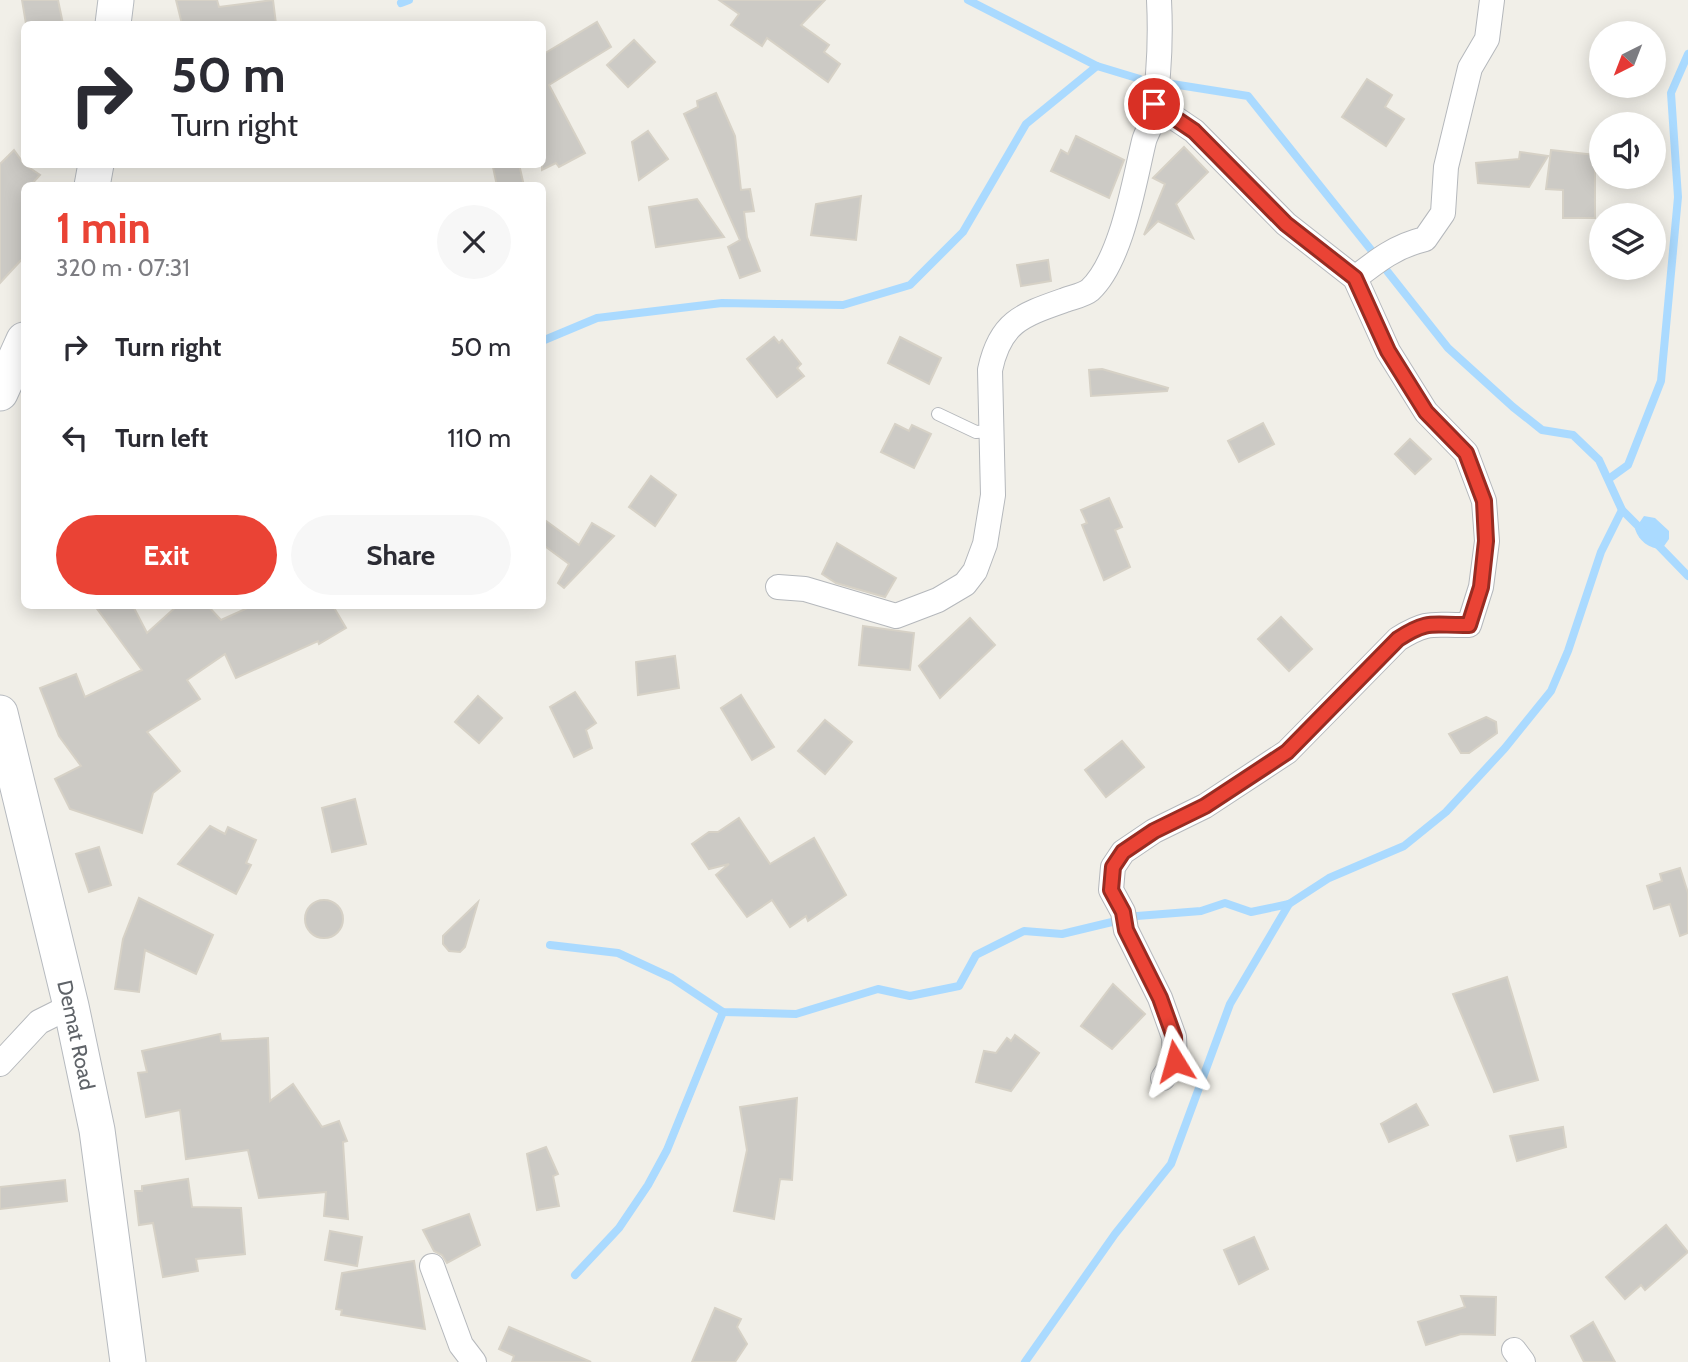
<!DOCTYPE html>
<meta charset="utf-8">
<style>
body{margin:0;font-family:Cabin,sans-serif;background:#f7f7f7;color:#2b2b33;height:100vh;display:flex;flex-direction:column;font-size:26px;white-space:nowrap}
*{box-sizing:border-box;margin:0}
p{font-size:23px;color:#7c7c81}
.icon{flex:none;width:38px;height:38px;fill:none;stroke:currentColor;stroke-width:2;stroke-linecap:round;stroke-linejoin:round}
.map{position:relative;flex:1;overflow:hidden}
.drawer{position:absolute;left:21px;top:182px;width:525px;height:427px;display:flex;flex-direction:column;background:#fff;border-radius:10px;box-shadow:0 4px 18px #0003}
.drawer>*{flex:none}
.top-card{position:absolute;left:21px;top:21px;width:525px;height:147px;border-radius:10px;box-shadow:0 4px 18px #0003;background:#fff;color:#2b2b33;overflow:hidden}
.needle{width:46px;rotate:222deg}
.fabs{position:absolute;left:1589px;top:21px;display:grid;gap:14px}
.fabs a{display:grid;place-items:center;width:77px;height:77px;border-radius:50%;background:#fff;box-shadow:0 4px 18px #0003;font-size:35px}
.pin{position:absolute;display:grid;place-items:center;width:60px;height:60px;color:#fff;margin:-30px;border:4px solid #fff;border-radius:50%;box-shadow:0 2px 7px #0007}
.me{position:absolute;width:77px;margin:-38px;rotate:352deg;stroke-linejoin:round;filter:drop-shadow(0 0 5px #0008)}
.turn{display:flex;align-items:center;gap:24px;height:147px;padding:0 35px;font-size:32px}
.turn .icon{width:91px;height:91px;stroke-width:2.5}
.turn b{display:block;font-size:49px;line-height:60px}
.round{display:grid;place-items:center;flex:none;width:74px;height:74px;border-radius:37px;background:#f7f7f7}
.summary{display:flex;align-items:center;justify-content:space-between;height:119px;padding:0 35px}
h1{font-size:42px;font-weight:800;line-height:52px;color:#ea4335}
.button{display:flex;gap:14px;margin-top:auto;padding:14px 35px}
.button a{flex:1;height:80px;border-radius:42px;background:#ea4335;color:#fff;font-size:28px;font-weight:800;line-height:80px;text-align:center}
.button a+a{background:#f7f7f7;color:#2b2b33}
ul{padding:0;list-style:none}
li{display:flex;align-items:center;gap:21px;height:91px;padding:0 35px}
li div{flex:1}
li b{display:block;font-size:26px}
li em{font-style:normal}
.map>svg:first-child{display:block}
.water{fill:#aadaff}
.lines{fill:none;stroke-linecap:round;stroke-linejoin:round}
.stream{stroke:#aadaff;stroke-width:8}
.building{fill:#cccac5;stroke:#d6d1c6;stroke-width:2}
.lane-casing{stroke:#b5b8bc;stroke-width:14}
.street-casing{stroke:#b5b8bc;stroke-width:26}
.secondary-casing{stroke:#b6babf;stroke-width:37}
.lane{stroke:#fff;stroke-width:12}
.street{stroke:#fff;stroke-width:24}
.secondary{stroke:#fff;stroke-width:35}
.route-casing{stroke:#982c22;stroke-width:18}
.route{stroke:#ea4335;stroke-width:12}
.labels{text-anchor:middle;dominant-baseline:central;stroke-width:5;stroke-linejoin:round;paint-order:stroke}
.street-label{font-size:21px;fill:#5f6368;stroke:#fff}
</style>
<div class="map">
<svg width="1688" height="1362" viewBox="0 0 1688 1362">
<rect width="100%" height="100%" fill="#f1efe8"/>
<path class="water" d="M1644,516L1655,518L1669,531V539L1662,549C1649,549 1639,541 1635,529Z"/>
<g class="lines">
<g class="stream">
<polyline points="968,0 1097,66"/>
<polyline points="401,3 409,0"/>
<polyline points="1166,83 1248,96 1372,251"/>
<polyline points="1387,271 1448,348 1513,407 1542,430 1573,435 1599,460 1622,510 1643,531"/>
<polyline points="542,341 597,318 722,303 843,305 910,285 963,232 1026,124 1097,66 1140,79"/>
<polyline points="1610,478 1628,465 1661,381 1678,197 1671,93 1688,54"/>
<polyline points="1655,542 1688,576"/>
<polyline points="550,945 618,953 672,978 723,1012 796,1014 878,989 910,996 959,986 976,955 1024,931 1062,934 1137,916 1201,911 1225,903 1251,912 1289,904 1329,878 1404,846 1446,812 1505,748 1551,691 1568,651 1601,552 1622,510"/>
<polyline points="575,1275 619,1228 648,1185 667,1150 723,1012"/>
<polyline points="1025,1362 1115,1234 1171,1164 1230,1004 1289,904"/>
</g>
</g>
<g class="building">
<polygon points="22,0 58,0 63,24 26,24"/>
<polygon points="176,0 217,0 219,7 273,0 276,24 182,24"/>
<polygon points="719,0 825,0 801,25 829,45 824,52 840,64 828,82 767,38 762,46 731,25 739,14"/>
<polygon points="597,22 611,47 549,85 585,153 559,167 556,163 542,170 542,55"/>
<polygon points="634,40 655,62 628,87 607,65"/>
<polygon points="1367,79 1392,95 1385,107 1404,119 1386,146 1342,117"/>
<polygon points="716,93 735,136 741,190 750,189 754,211 744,212 747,237 760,271 740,278 728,247 740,240 684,114 698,107 697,101"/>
<polygon points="648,131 668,159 639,180 632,142"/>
<polygon points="1076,136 1124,160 1109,198 1051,171 1061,150 1068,154"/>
<polygon points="1184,147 1208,172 1176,204 1193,238 1158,221 1144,235 1165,184 1153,178"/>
<polygon points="14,150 24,164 40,175 30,186 24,186 24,257 0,283 0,164"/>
<polygon points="1551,150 1595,155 1595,218 1563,218 1563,190 1546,189"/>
<polygon points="1520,152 1548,156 1529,187 1478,183 1476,163 1519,159"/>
<polygon points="505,164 519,164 524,186 497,186 493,167"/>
<polygon points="861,196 856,240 811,235 816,204"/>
<polygon points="697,199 724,237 656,247 649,207"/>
<polygon points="1048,260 1051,281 1021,286 1017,265"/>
<polygon points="774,337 779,343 782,340 801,364 797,368 804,376 777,397 747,359"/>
<polygon points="900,337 941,358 929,384 888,363"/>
<polygon points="1102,369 1168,388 1167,391 1091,396 1089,370"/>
<polygon points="1263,423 1274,444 1239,462 1228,441"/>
<polygon points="895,424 909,431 912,425 931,434 914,468 881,452"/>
<polygon points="1410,439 1431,459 1415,474 1395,454"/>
<polygon points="651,476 676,495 655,526 629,507"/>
<polygon points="1109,498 1122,527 1115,530 1130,567 1104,580 1082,525 1087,523 1081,510"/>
<polygon points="542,518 579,545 592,523 614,536 564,588 558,583 569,564 542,544"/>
<polygon points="837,543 896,578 885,597 836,583 822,574"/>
<polygon points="95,606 133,606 147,633 177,606 208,606 221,620 252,606 333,606 346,628 319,644 318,641 236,678 225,654 187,680 200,699 147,732 180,771 153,793 142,833 70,809 55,779 81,766 59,736 40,688 76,674 85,697 142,670"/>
<polygon points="1281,617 1312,649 1289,671 1258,639"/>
<polygon points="970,618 995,645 940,698 919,666"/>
<polygon points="863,626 914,633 910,670 859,665"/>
<polygon points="675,656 679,688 638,695 636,662"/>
<polygon points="575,692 596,723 586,730 592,748 574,757 550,707"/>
<polygon points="741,695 774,747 752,760 721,708"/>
<polygon points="478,696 502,718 479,743 455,722"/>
<polygon points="1486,717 1496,722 1497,733 1469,753 1461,753 1449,734"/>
<polygon points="825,720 852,742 825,774 798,751"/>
<polygon points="1122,741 1144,767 1106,797 1085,770"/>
<polygon points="355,799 366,844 332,852 322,808"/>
<polygon points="739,818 770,864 814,838 846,895 808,921 806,916 790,927 772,900 747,917 716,875 729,864 709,869 692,844 709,832 718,832"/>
<polygon points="210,826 225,834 228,827 256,840 246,863 251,865 236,894 178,864"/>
<polygon points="99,847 111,885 89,892 76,854"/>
<polygon points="1680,868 1688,893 1688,933 1680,936 1670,904 1654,909 1647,886 1662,881 1660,874"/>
<polygon points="139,898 213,935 196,974 145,950 139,992 115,989 123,939"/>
<circle cx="324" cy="919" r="19"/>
<polygon points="478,902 465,947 460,952 449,951 443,944 443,936"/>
<polygon points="1507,977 1538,1080 1494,1092 1453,994"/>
<polygon points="1113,984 1145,1014 1112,1049 1081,1026"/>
<polygon points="220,1034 221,1041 268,1038 270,1101 293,1084 322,1127 339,1121 347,1141 343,1142 348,1219 324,1216 326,1192 259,1198 248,1150 186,1159 180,1110 146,1117 138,1073 147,1072 142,1051"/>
<polygon points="1015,1035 1039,1053 1011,1091 976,1082 984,1051 996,1053 1007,1038 1011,1041"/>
<polygon points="797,1098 792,1180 780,1179 774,1219 734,1211 747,1150 740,1107"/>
<polygon points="1416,1104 1428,1125 1389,1142 1381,1124"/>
<polygon points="1563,1127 1566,1147 1517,1161 1510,1136"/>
<polygon points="546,1147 558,1174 553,1176 559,1206 537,1210 527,1154"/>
<polygon points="188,1179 192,1207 241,1208 245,1254 196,1259 198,1271 163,1277 153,1223 139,1225 135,1191 142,1191 142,1186"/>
<polygon points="65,1180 67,1201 0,1209 0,1187"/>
<polygon points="469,1214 480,1245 447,1263 442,1255 434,1251 423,1230"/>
<polygon points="1666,1225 1688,1252 1645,1290 1641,1285 1625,1299 1606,1277"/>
<polygon points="330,1231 362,1237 357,1266 325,1260"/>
<polygon points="1254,1237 1268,1269 1239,1284 1224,1250"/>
<polygon points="414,1261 425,1329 341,1315 342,1310 336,1309 342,1273"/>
<polygon points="1461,1296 1496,1297 1495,1335 1461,1334 1426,1345 1418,1322 1465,1307"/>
<polygon points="715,1308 741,1319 737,1327 747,1344 735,1362 692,1362"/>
<polygon points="1593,1322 1615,1362 1584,1362 1571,1336"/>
<polygon points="509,1327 591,1362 512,1362 514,1356 499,1349"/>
</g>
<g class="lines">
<defs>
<polyline id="lane" points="938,414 976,432 992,431"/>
<g id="street">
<path d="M1154,104L1194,131L1286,224L1355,278L1388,351L1426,412L1466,453L1484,501L1487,541L1481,587L1469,625C1434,626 1430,619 1398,639L1287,752L1205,806L1154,831L1123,852L1113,867L1111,890L1123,912L1126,930L1160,998L1174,1037L1175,1061L1163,1078"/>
<path d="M1355,278C1378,260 1396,246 1425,239L1443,213L1446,167L1470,68L1487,39L1492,0"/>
<path d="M778,587L805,589L896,616L938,600L965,584L975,571L985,544L993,495L990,370C1000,322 1022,315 1065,300C1073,297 1084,295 1090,290C1122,260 1134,182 1144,141C1146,133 1152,125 1153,117C1159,78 1161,39 1159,0"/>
<polyline points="0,1064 39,1022 71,1006"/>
<polyline points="432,1266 461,1345 474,1362"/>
<polyline points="1514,1350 1523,1362"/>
</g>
<g id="secondary">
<polyline points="113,24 116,0"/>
<polyline points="92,186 96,164"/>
<polyline points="0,393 24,340"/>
<path id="s1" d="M0,713L71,1006L97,1130L128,1362"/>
</g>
</defs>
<use href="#lane" class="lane-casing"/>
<use href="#street" class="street-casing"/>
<use href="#secondary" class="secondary-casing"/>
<use href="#lane" class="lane"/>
<use href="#street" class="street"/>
<use href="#secondary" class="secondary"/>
</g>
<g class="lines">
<defs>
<path id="route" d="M1154,104L1194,131L1286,224L1355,278L1388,351L1426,412L1466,453L1484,501L1486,541L1481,587L1469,625C1434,626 1430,618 1398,639L1287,752L1205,806L1154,831L1123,852L1113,867L1111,890L1123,912L1126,930L1160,998L1174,1037L1175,1061"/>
</defs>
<use href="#route" class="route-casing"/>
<use href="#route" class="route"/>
</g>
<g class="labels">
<g class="street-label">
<text stroke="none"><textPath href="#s1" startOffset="331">Demat Road</textPath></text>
</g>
</g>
</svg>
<div class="fabs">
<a><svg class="needle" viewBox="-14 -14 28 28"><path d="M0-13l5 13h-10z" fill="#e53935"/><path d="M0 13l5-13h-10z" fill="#7c7c81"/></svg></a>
<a><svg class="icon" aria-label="sound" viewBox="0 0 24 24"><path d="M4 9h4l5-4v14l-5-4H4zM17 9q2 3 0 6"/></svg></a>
<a><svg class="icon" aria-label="layers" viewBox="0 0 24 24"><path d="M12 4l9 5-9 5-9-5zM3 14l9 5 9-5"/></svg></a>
</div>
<div class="pin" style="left:1154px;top:104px;background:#d93025"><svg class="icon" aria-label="arrive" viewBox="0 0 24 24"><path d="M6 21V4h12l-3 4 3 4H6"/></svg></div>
<svg class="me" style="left:1175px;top:1061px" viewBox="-20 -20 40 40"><path d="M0-17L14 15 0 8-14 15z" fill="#ea4335" stroke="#fff" stroke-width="4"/></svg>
<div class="top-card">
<div class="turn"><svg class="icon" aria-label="right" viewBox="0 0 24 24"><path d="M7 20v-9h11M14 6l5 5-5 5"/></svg><div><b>50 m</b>Turn right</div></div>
</div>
<section class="drawer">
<div class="summary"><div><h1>1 min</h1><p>320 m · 07:31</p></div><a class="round"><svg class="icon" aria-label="close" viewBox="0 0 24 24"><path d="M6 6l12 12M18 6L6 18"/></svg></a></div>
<ul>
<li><svg class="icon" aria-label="right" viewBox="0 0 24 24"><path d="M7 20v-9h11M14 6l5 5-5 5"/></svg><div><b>Turn right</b></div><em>50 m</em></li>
<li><svg class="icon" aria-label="left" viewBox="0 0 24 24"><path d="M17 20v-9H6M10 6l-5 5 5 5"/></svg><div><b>Turn left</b></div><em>110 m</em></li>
</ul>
<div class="button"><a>Exit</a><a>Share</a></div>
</section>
</div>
